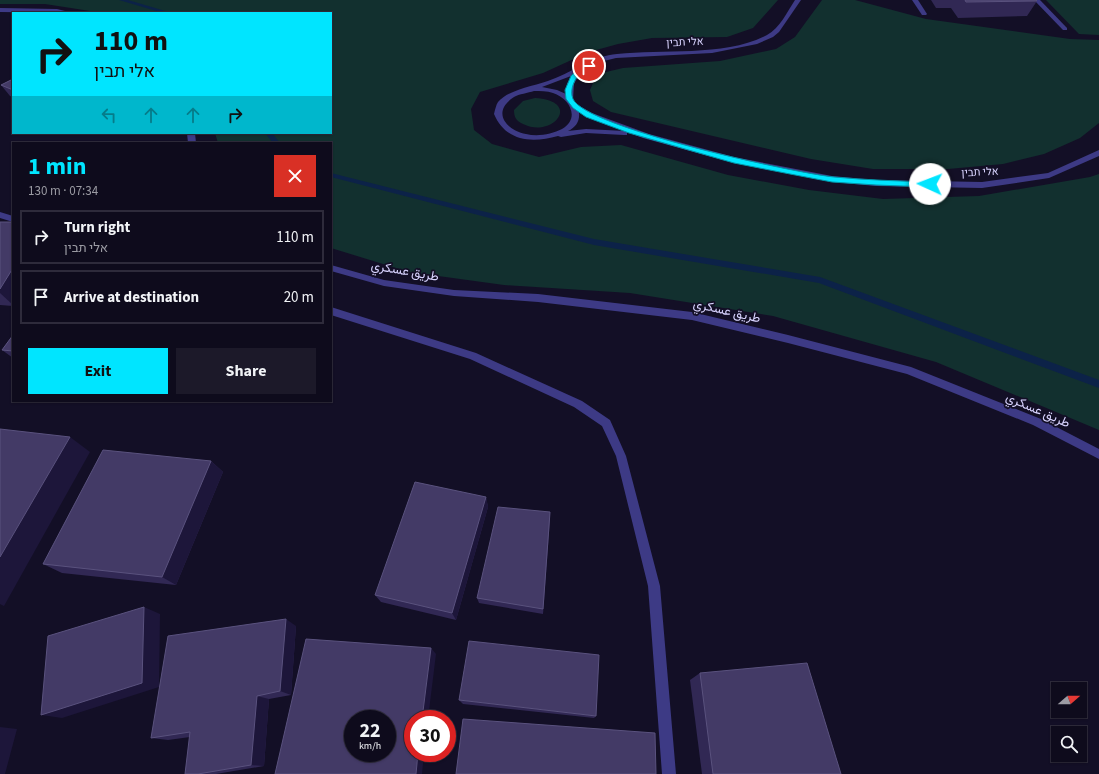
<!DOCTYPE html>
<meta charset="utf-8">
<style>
body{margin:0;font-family:"Source Sans 3",Vazirmatn,Heebo,sans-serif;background:#1c1929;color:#f1f3f6;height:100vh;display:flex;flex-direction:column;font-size:15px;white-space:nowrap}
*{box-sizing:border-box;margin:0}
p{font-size:13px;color:#9b9ba3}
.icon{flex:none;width:22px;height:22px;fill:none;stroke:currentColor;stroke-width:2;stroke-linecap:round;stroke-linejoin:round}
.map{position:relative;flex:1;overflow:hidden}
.sheet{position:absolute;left:12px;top:142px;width:320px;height:260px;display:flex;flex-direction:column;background:#0e0b1c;border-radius:0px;box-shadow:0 1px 3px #0004,0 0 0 1px #2e2b3b}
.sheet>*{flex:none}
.hud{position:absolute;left:12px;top:12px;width:320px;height:122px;border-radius:0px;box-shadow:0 1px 3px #0004,0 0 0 1px #2e2b3b;background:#00e5ff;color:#111;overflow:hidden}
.needle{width:26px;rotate:70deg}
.fabs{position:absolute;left:1051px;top:682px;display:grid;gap:8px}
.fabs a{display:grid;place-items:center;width:36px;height:36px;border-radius:0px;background:#0e0b1c;box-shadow:0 1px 3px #0004,0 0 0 1px #2e2b3b;font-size:20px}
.speed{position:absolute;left:344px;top:710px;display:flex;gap:8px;font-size:20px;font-weight:700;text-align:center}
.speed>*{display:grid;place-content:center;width:52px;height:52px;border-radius:50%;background:#0e0b1c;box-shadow:0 1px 3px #0004,0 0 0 1px #2e2b3b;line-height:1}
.speed small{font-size:10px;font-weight:400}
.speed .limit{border:6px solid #d22;background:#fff;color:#111}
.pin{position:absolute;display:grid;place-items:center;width:34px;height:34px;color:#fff;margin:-17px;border:2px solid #fff;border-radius:50%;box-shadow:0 1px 4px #0007}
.me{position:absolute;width:44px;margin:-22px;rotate:272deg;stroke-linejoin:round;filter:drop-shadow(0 0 3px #0008)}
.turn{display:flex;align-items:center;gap:14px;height:84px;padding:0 16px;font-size:18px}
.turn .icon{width:52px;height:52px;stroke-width:2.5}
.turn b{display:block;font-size:28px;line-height:34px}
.lanes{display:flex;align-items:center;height:38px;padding:0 16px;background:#0003;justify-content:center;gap:20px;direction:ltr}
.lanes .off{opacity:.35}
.round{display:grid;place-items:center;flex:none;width:42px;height:42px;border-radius:0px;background:#1c1929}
.headline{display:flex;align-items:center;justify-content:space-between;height:68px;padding:0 16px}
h1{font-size:24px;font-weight:700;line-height:30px;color:#00e5ff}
.action{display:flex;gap:8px;margin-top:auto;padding:8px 16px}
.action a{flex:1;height:46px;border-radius:0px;background:#00e5ff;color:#111;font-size:16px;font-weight:700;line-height:46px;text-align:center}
.action a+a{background:#1c1929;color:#f1f3f6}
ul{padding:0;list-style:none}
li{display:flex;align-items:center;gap:12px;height:54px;margin:0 8px 6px;padding:0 8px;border:2px solid #2e2b3b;border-radius:0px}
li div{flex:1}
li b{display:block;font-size:15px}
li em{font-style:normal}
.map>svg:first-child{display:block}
.green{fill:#12302f}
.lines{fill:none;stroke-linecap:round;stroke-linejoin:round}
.stream{fill:#0c2248;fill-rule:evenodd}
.service{fill:#3d3a85;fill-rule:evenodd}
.minor{fill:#3d3a85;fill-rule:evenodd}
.wall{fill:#312854}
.shaded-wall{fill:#1d163a}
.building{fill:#433a66;stroke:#5a527e;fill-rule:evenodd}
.route{fill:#00e5ff;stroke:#0095a6}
.labels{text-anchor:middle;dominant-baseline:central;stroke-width:3.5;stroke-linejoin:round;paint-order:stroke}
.far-street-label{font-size:11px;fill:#d9d4ff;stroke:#130f26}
.street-label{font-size:13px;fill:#d9d4ff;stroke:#130f26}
</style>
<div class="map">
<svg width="1099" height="774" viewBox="0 0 1099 774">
<rect width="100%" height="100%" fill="#130f26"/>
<g class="green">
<polygon points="0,0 778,0 753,28 727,37 652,38 618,44 589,52 543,73 480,92 471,109 474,130 492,144 539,157 581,147 621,145 728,175 809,190 883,199 979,196 1090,177 1099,174 1099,430 936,362 773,316 630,293 504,285 409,272 331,248 331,143 218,143 215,133 331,133 331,13 103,13 45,4 0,4"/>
<polygon points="822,0 855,0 926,19 1070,39 1099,40 1099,123 1080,138 1044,154 1003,164 948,169 873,169 811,159 611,112 593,101 590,90 594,81 602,73 623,68 720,61 776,49 795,37"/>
<polygon points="1046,0 1099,0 1099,35 1079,34"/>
<path d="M535,98C583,101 553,139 523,124C516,121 514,117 514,110L523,101Z"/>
</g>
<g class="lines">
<g class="stream">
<polygon points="119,0 128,0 172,13 163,13"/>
<polygon points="265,133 272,133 280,143 273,143"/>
<polygon points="331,173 594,239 820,277 1099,380 1099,388 819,283 594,245 331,177"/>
</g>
<g class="service">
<polygon points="0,8 57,9 73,13 0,12"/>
<polygon points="187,133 195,133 196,143 188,143"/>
<polygon points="331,265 384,280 454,290 538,294 692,312 788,335 911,367 1041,419 1099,449 1099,459 1033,425 907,374 788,343 692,320 538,302 454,296 384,286 331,271"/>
</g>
<g class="minor">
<path d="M795,0H801L779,32L773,37L757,44L712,53L616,58L600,62L581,71L574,84L573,100L576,104L592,113L649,134L734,157L832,176L876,180L982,182L1048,173L1099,150V156L1049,178L982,188L876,186L832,182L734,163L643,138L627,132V135H624L586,133L561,137L558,136C532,143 506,142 494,114C495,110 496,105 498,102C509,89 536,86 553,79C574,71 594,56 617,54C663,49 726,57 767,35C780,28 787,12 795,0ZM571,76L567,84L566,94L557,90L542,87ZM534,91C540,91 547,91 553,93C569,98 581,118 562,129C552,134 538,137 526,134C506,130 491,112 514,97C519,94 528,93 534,91ZM579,112L586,117L625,131L586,129L568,131C576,127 580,121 579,112Z"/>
<polygon points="912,0 918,0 927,14 926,15 922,15"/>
<polygon points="1034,0 1040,0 1067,28 1067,30 1063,30"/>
<polygon points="0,212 13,216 13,222 0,218"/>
<polygon points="331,307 476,353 582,401 610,420 626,456 660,586 676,774 662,774 648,586 616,456 602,426 574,407 470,359 331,315"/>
</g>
</g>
<g class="wall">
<polygon points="931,0 1036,0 1037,1 1027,16 958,18 951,8 936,8"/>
<polygon points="13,79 13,97 10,96 1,85"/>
<polygon points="0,222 13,222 13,306 0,305"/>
<polygon points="13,335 13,358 2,350"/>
<polygon points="211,461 223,472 176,585 62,573 43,564"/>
<polygon points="486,497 488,507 456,620 381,602 375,595"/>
<polygon points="550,519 543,614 479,603 477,598"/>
<polygon points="296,626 291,695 269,699 264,766 216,774 185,774 190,737 168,740 151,738"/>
<polygon points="700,673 841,774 702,774 690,680"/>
<polygon points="459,700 596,716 594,718 463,704"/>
</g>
<g class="shaded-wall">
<polygon points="13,268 13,305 0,293 0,289"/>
<polygon points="70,437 90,452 4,606 0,604 0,557"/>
<polygon points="211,461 223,472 176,585 162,577"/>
<polygon points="486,497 488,507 456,620 452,613"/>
<polygon points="550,512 550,519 543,614 543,609"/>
<polygon points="144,607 160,614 159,687 62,718 41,715"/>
<polygon points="286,619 296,626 291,695 280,691"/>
<polygon points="431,648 436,654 428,719 422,719"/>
<polygon points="257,696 269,699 264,766 251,765"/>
<polygon points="0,727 17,729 5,774 0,774"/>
<polygon points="418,753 424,753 422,774 416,774"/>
</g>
<g class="building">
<polygon points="965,0 1036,0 1037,1 966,2"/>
<polygon points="13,79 13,90 1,85"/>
<polygon points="0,222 13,222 13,268 0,289"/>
<polygon points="13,335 13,351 2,350"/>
<polygon points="0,429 70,437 0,557"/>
<polygon points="103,450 211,461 162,577 43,564"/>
<polygon points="415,482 486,497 452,613 375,595"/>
<polygon points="498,507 550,512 543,609 477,598"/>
<polygon points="144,607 142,683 41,715 48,636"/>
<polygon points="286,619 280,691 257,696 251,765 198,774 185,774 190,732 151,738 168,636"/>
<path d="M306,639L431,648L422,719H413V753H418L416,774H275ZM353,719H387V753H353Z"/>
<polygon points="469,641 599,655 596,716 459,700"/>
<polygon points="807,663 841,774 713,774 700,673"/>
<polygon points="463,719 655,733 656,774 456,774"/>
</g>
<path class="route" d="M587,64L592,66C589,68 585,69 582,72C575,77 569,90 573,99C586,128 795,173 834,177C866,180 898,181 930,182L934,184L930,187L876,185L832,182L790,174L734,163L629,133L586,117L573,108L566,99L565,90L571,76L578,69Z"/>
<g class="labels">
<g class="far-street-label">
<text transform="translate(685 42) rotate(-3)">אלי תבין</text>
<text transform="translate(980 172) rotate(-3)">אלי תבין</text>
</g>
<g class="street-label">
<text transform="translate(405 271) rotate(10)">طريق عسكري</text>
<text transform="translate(727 311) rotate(13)">طريق عسكري</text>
<text transform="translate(1038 410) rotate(24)">طريق عسكري</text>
</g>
</g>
</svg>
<div class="fabs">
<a><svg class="needle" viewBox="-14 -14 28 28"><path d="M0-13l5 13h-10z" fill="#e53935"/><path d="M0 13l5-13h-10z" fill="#9b9ba3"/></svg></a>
<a><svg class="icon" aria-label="search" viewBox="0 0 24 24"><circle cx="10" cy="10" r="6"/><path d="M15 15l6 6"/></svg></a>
</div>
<div class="speed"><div>22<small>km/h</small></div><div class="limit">30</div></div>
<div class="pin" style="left:589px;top:66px;background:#d93025"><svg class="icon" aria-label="arrive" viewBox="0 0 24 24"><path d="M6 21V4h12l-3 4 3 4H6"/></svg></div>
<svg class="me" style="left:930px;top:184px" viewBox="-20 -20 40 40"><circle r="19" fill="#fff"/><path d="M0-13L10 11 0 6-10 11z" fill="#00e5ff"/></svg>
<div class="hud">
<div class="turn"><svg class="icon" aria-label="right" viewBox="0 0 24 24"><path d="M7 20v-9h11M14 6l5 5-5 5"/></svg><div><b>110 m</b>אלי תבין</div></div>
<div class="lanes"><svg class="icon off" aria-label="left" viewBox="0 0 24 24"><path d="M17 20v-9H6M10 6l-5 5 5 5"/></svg><svg class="icon off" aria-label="ahead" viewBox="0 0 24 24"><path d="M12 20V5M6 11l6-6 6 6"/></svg><svg class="icon off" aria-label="ahead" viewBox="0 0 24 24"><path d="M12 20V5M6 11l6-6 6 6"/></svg><svg class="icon" aria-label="right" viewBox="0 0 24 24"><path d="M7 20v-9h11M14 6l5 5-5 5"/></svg></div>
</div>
<section class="sheet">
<div class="headline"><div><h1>1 min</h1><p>130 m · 07:34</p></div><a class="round" style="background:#d93025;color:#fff"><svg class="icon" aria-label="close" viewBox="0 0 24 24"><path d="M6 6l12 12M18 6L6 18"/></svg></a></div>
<ul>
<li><svg class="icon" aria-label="right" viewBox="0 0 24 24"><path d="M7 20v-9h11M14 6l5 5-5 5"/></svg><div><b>Turn right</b><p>אלי תבין</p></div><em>110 m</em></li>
<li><svg class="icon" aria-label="arrive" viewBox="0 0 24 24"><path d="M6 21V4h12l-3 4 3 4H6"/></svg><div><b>Arrive at destination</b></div><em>20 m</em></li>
</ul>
<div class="action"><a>Exit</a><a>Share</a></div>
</section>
</div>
